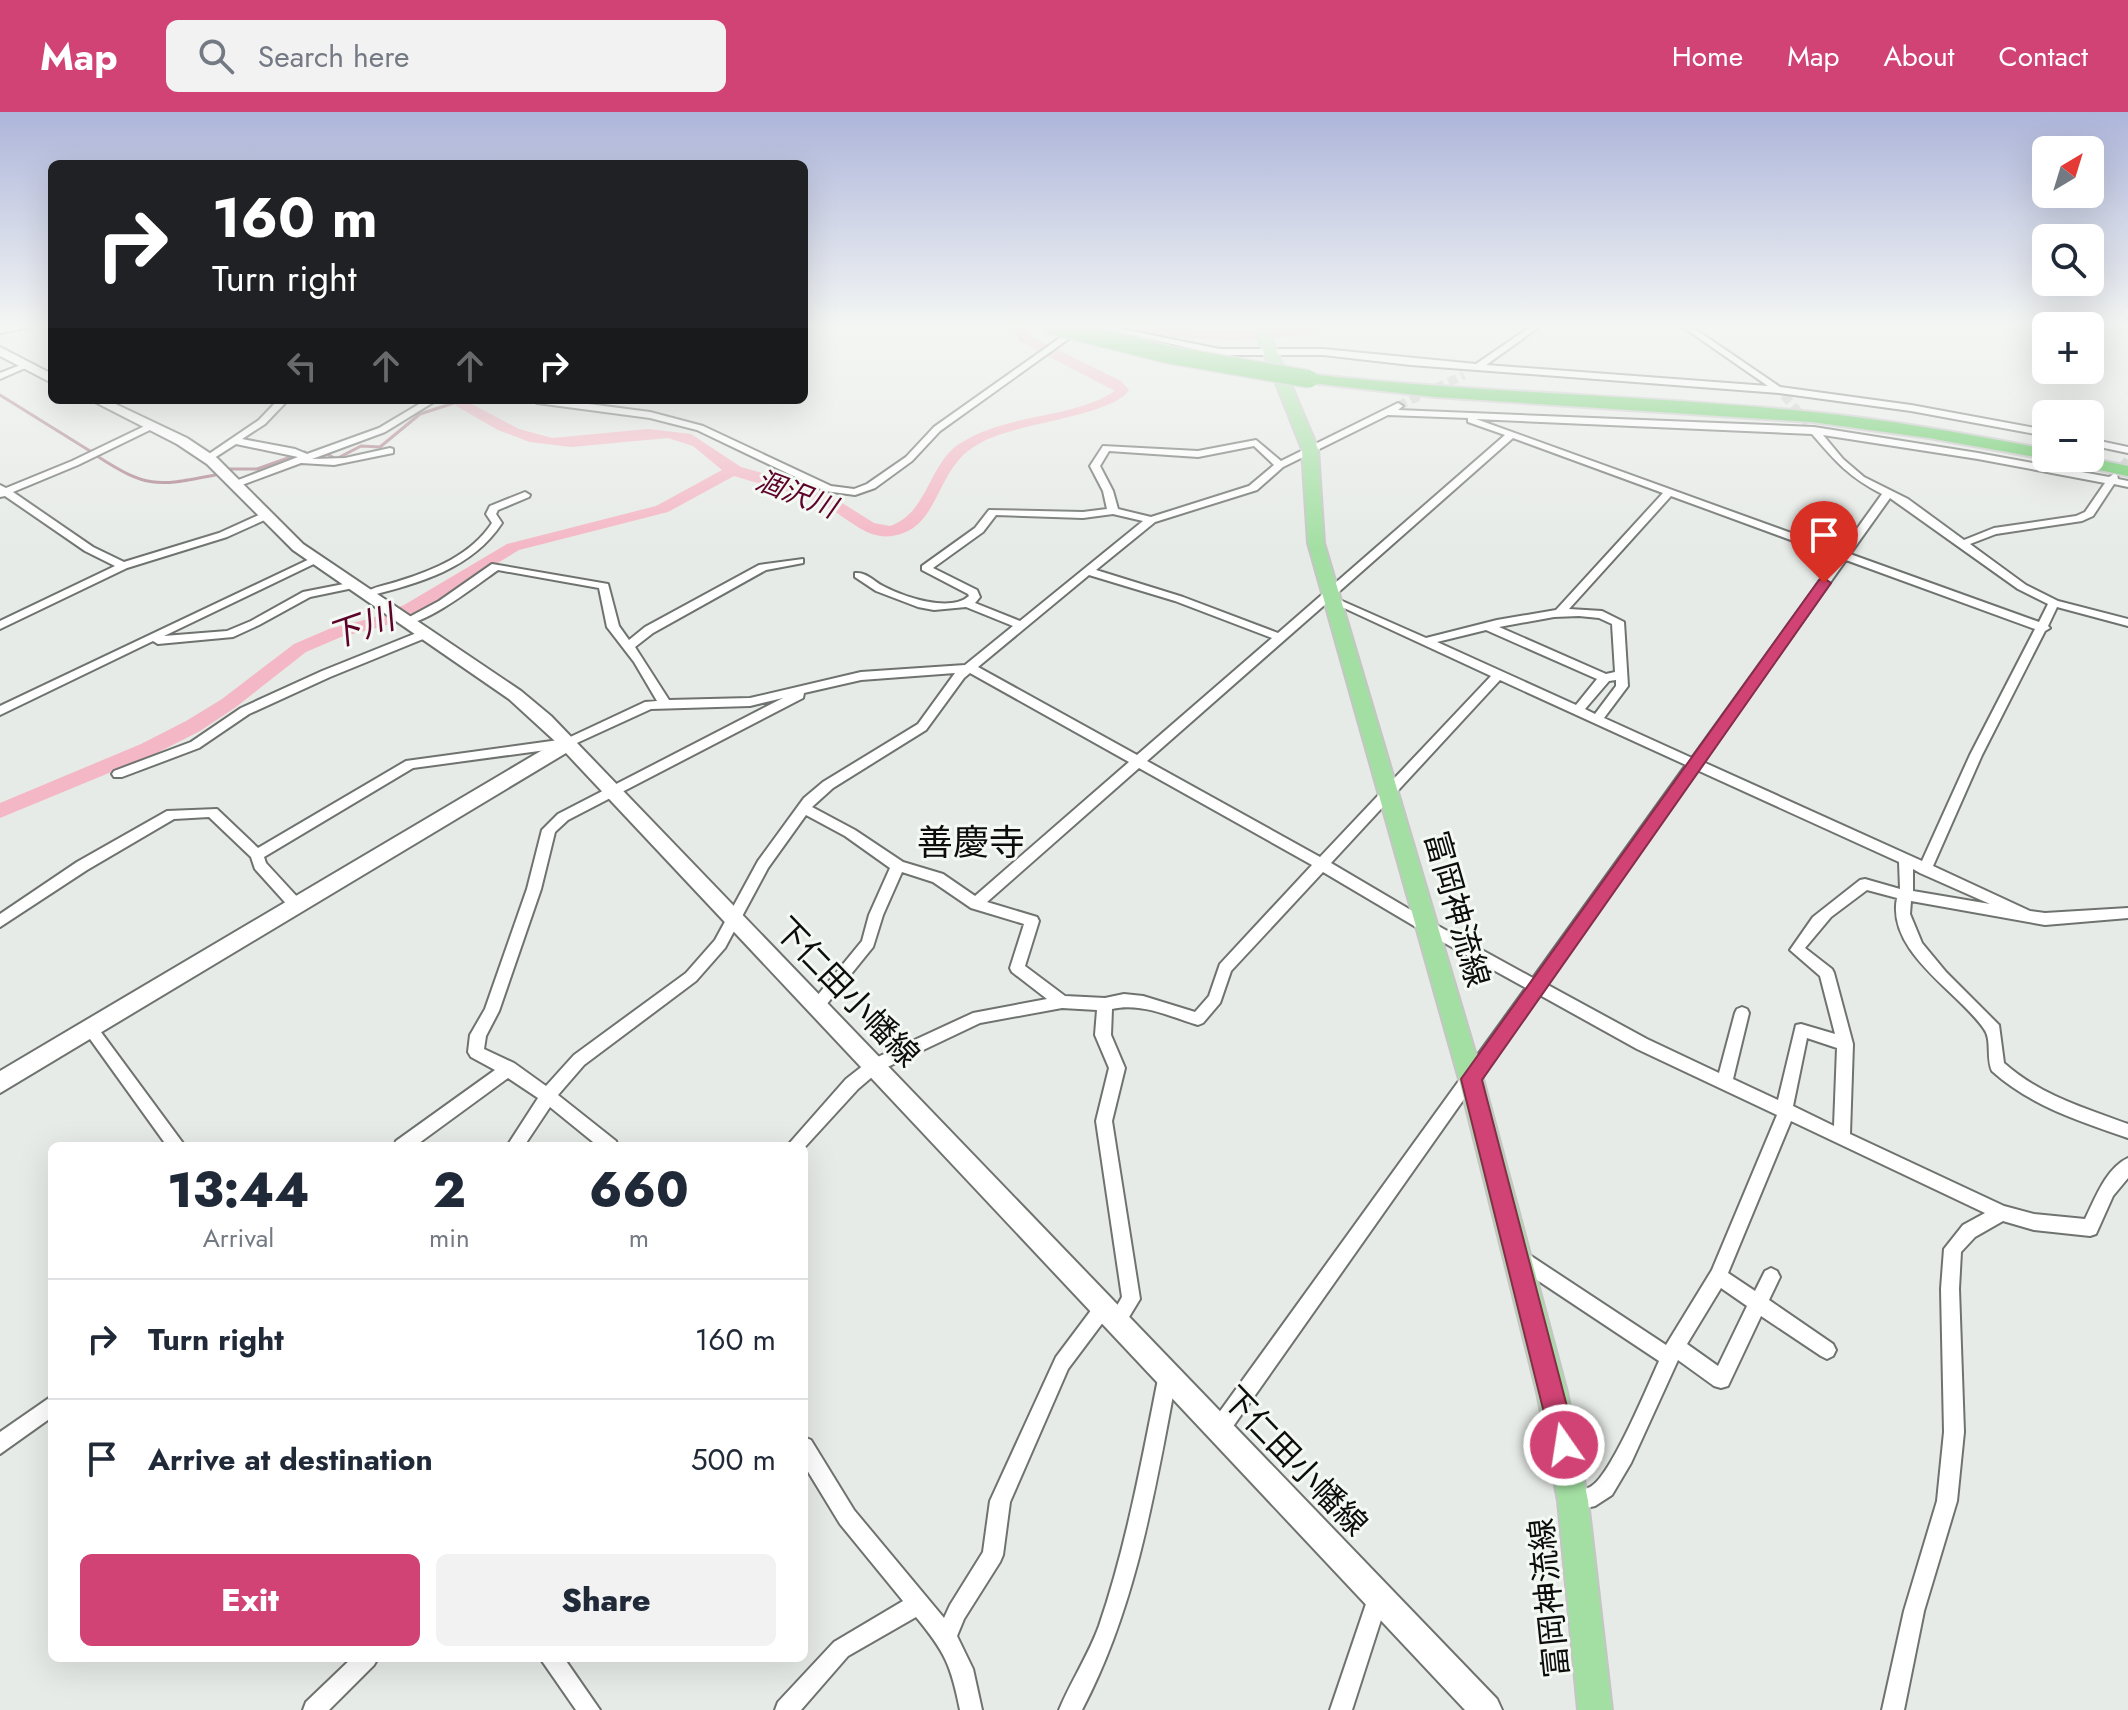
<!DOCTYPE html>
<meta charset="utf-8">
<style>
body{margin:0;font-family:Jost,"Noto Sans JP",sans-serif;background:#f2f2f3;color:#1f2937;height:100vh;display:flex;flex-direction:column;font-size:30px;white-space:nowrap}
*{box-sizing:border-box;margin:0}
p{font-size:26px;color:#747a83}
.icon{flex:none;width:44px;height:44px;fill:none;stroke:currentColor;stroke-width:2;stroke-linecap:round;stroke-linejoin:round}
.map{position:relative;flex:1;overflow:hidden}
.drawer{position:absolute;left:48px;top:1030px;width:760px;height:520px;display:flex;flex-direction:column;background:#fff;border-radius:12px;box-shadow:0 8px 32px #0002}
.drawer>*{flex:none}
.top-card{position:absolute;left:48px;top:48px;width:760px;height:244px;border-radius:12px;box-shadow:0 8px 32px #0002;background:#202124;color:#fff;overflow:hidden}
.needle{width:52px;rotate:38deg}
.buttons{position:absolute;left:2032px;top:24px;display:grid;gap:16px}
.buttons a{display:grid;place-items:center;width:72px;height:72px;border-radius:12px;background:#fff;box-shadow:0 8px 32px #0002;font-size:40px}
.pin{position:absolute;display:grid;place-items:center;width:68px;height:68px;color:#fff;margin:-82px -34px;border-radius:50% 50% 50% 0;rotate:-45deg;box-shadow:0 0 8px #0007}
.pin .icon{rotate:45deg}
.me{position:absolute;width:88px;margin:-44px;rotate:347deg;stroke-linejoin:round;filter:drop-shadow(0 0 6px #0008)}
.turn{display:flex;align-items:center;gap:28px;height:168px;padding:0 32px;font-size:36px}
.turn .icon{width:104px;height:104px;stroke-width:2.5}
.turn b{display:block;font-size:56px;line-height:68px}
.lanes{display:flex;align-items:center;height:76px;padding:0 32px;background:#0003;justify-content:center;gap:40px;direction:ltr}
.lanes .off{opacity:.35}
.eta{display:flex;justify-content:space-evenly;align-items:center;height:136px;text-align:center}
.eta b{font-size:48px;font-weight:800;line-height:56px}
.button{display:flex;gap:16px;margin-top:auto;padding:16px 32px}
.button a{flex:1;height:92px;border-radius:12px;background:#d04374;color:#fff;font-size:32px;font-weight:800;line-height:92px;text-align:center}
.button a+a{background:#f2f2f3;color:#1f2937}
ul{padding:0;list-style:none}
li{display:flex;align-items:center;gap:24px;height:120px;padding:0 32px;border-top:2px solid #e0e1e3}
li div{flex:1}
li b{display:block;font-size:30px}
li em{font-style:normal}
header{display:flex;align-items:center;gap:48px;box-sizing:border-box;height:112px;padding:0 40px;background:#d04374;color:#fff}
header strong{font-size:38px}
nav{display:flex;gap:44px;margin-inline-start:auto;font-size:28px}
.search{width:560px;height:72px;background:#f2f2f3;display:flex;align-items:center;gap:20px;box-sizing:border-box;padding:0 28px;border-radius:12px;color:#747a83;font-size:30px}
.map>svg:first-child{display:block}
.lines{fill:none;stroke-linecap:round;stroke-linejoin:round}
.stream{stroke:#ae848e;stroke-width:3}
.river{fill:#f4b7c5;fill-rule:evenodd}
.street-tunnel{stroke:#c6cac6;stroke-width:9;stroke-dasharray:9 5;stroke-linecap:butt}
.street-casing{stroke:#6f736f;stroke-width:4}
.secondary-casing{stroke:#6f736f;stroke-width:4}
.primary-casing{stroke:#c5c5c5;stroke-width:4}
.highway-casing{stroke:#c5c5c5;stroke-width:4}
.street{fill:#fff;fill-rule:evenodd}
.secondary{fill:#fff;fill-rule:evenodd}
.primary{fill:#a3dfa3;fill-rule:evenodd}
.highway{fill:#65ca65;fill-rule:evenodd}
.highway-bridge-casing{stroke:#c5c5c5;stroke-width:20;stroke-linecap:butt}
.highway-bridge{stroke:#65ca65;stroke-width:17}
.route{fill:#d04374;stroke:#872c4b;stroke-width:2}
.labels{text-anchor:middle;dominant-baseline:central;stroke-width:6;stroke-linejoin:round;paint-order:stroke}
.far-water-label{font-size:28px;font-style:italic;fill:#5d032a;stroke:#f4f9f4}
.street-label{font-size:32px;fill:#0c0d0c;stroke:#f4f9f4}
.water-label{font-size:34px;font-style:italic;fill:#5d032a;stroke:#f4f9f4}
.quarter-label{font-size:36px;fill:#0c0d0c;stroke:#f4f9f4}
</style>
<header>
<strong>Map</strong>
<div class="search"><svg class="icon" aria-label="search" viewBox="0 0 24 24"><circle cx="10" cy="10" r="6"/><path d="M15 15l6 6"/></svg>Search here</div>
<nav><a>Home</a><a>Map</a><a>About</a><a>Contact</a></nav>
</header>
<div class="map">
<svg width="2128" height="1598" viewBox="0 0 2128 1598">
<rect width="100%" height="100%" fill="#e7ebe7"/>
<g class="lines">
<g class="stream">
<polyline points="0,283 90,339"/>
<polyline points="322,339 336,347 361,334 380,335 420,302 457,290"/>
<path d="M97,344C148,377 157,374 215,363"/>
<polyline points="230,357 257,357 305,340"/>
</g>
<g class="river">
<path d="M1012,213H1024L1030,224L1121,269L1129,278C1113,304 1015,311 982,330C973,335 964,341 958,349C935,375 933,418 892,424C870,427 854,412 837,401C805,381 769,375 734,364L668,400L519,438L416,501L384,514L341,525L306,540L236,595L200,619L155,642L0,706V691L141,632L186,609L222,587L294,532L329,517L372,506L404,493L507,432L656,394L722,358L693,334L668,326L571,335L530,330L498,318L446,288H464L519,317L552,326L648,317L691,322L741,355L797,371L839,389L874,411L890,414C928,401 928,353 959,332C1008,300 1071,308 1115,279L1019,229Z"/>
<path d="M1126,213L1230,220L1333,213C1307,233 1152,232 1126,213Z"/>
</g>
<g class="street-tunnel">
<polyline points="1784,283 1809,313"/>
<polyline points="1398,294 1464,263"/>
<polyline points="2114,365 2128,348"/>
</g>
<defs>
<g id="street">
<polygon points="21,213 39,213 0,221 0,215"/>
<polygon points="1078,213 1082,216 1081,218 940,319 912,349 875,376 855,383 825,379 697,318 650,306 537,291 532,288 558,288 650,300 703,314 831,374 854,377 867,372 906,345 934,315"/>
<polygon points="1088,213 1102,213 1220,237 1323,237 1476,252 1533,213 1542,213 1486,253 1768,274 1680,213 1689,213 1780,275 1911,293 2046,318 2046,324 1911,299 1779,281 1411,253 1323,243 1220,243"/>
<polygon points="23,252 30,254 0,267 0,261"/>
<polygon points="278,288 288,288 265,312 242,327 295,337 307,342 379,316 426,288 437,288 385,320 312,347 345,346 390,336 393,337 393,341 334,353 301,351 239,374 233,374 233,370 298,345 236,332 211,348 203,346 259,308"/>
<path d="M1398,291L1403,294L1398,298L1814,315L1978,341L2109,365L2114,362L2117,363L2118,367L2128,369V375L2114,372L2093,404L2082,409L1996,422L1970,432L2026,473L2058,489L2128,507V514L2057,495L2048,514L2050,516L2045,519L1982,643L1933,754L2030,799L2045,801L2128,796V806L2045,813L1911,789L1910,802L1922,831L1946,860L1999,913L2004,951C2040,983 2084,996 2128,1012V1026C2079,1009 2031,994 1992,959C1986,946 1992,927 1984,917C1959,880 1886,840 1897,786L1867,778L1831,805L1805,836L1832,857L1834,861L1853,932L1850,1022L2004,1094L2034,1102L2085,1107C2095,1087 2106,1056 2128,1046V1066L2113,1084L2096,1122L2090,1124L2034,1118L2003,1109L1975,1125L1961,1140L1959,1177L1964,1320L1957,1389L1924,1499L1904,1598H1882L1904,1499L1937,1389L1944,1320L1941,1177L1944,1137L1963,1113L1985,1101L1791,1009L1728,1161L1755,1179L1765,1159L1771,1156L1777,1159L1780,1165L1769,1188L1833,1232L1836,1238L1833,1244L1827,1247L1821,1244L1761,1204L1728,1274L1721,1276L1714,1274L1678,1248L1631,1351L1612,1383L1595,1394L1573,1399L1566,1396L1563,1389L1566,1382C1574,1379 1583,1379 1590,1375C1610,1366 1648,1273 1659,1249L1513,1152L1510,1146L1513,1140L1519,1138L1525,1140L1666,1233L1712,1158L1777,1003L1637,937L1538,882L1227,1323L1220,1325L1213,1323L1211,1316L1213,1309L1526,876L1421,818L1323,760L1231,859L1220,891L1203,911L1198,913C1171,905 1141,890 1112,897L1111,923L1125,956L1112,1009L1140,1187L1123,1215L1117,1218L1111,1215L1108,1209L1122,1185L1096,1009L1109,956L1095,923L1097,898L1062,896L980,911L879,959L858,977L804,1036L787,1034L846,967L869,949L973,901L1047,887L1012,860L1010,856L1024,812L971,796L933,770L902,760L883,803L873,835L822,898L817,900L812,898L810,894L812,890L862,829L869,803L890,756L845,724L806,703L768,756L725,836L696,869L584,953L558,983L616,1029L618,1034H598L550,995L524,1034H507L538,986L508,966L415,1034H394L396,1029L495,958L471,945L468,940L470,923L485,897L527,777L542,718L558,702L783,586L750,594L651,597L568,635L413,656L264,745L266,751L301,789L303,793L301,797H291L255,757L251,745L209,705L174,707L87,758L0,815V802L77,750L167,699L217,697L258,736L406,649L566,627L645,590L657,589L634,550L607,515L599,476L498,458C478,472 425,514 402,512L400,510L439,489L492,452L608,472L619,514L629,528L645,515L759,453L803,447V451L766,458L653,521L635,535L669,588L750,586L861,560L965,553L1013,514L966,495L934,498L918,495L876,479L855,465V461C867,460 873,469 883,474C904,485 950,501 969,484L968,482L922,458V454L975,416L989,398L1083,400L1107,397L1103,379L1090,354L1103,334L1198,339L1256,328L1281,349ZM1388,303L1468,306V310L1505,323L1278,521L1183,485L1096,458L1155,410L1257,378L1283,355ZM1476,307L1812,322C1836,350 1849,365 1882,382L1841,439ZM1823,323L1978,347L2105,371L2085,400L2076,404L1994,416L1964,428L1908,387L1864,365L1843,347ZM1513,326L1663,381L1556,498L1497,508L1426,526L1333,485ZM1254,334L1274,353L1249,374L1151,405L1118,397L1113,379L1100,354L1109,339L1198,345ZM1671,384L1837,445L1692,646L1604,606L1628,574L1624,510L1602,499L1569,497ZM1890,386L2018,477L2048,492L2039,510L1850,442ZM1113,402L1143,409L1020,509L975,491L980,485L977,478L933,456L983,420L996,403L1083,406ZM1846,448L2035,517L1970,643L1922,749L1703,650ZM1089,463L1175,489L1272,526L1137,643L978,555ZM1329,489L1491,564L1320,745L1147,649ZM1579,504L1599,506L1612,512L1615,560L1606,562L1499,515L1554,505ZM1486,518L1597,567L1576,593L1437,530ZM955,561L918,612L823,670L804,686L758,749L715,828L686,861L574,943L546,974L514,951L484,937L486,924L499,899L541,777L555,720L568,708L803,586L804,581L861,568ZM970,561L1129,650L975,784L943,762L903,750L855,718L812,695L833,676L926,618L964,566ZM1500,568L1686,653L1533,866L1431,810L1331,751ZM1616,568V574L1595,602L1585,597L1609,569ZM1139,656L1312,753L1220,852L1209,884L1195,900L1143,884L1124,882L1105,886L1065,884L1025,854L1039,809L1037,805L987,790ZM1697,658L1899,750L1900,777L1865,767L1860,768L1813,805L1790,838L1820,864L1835,922L1801,912L1796,913L1778,988L1733,967L1749,901L1747,897L1742,895L1737,897L1735,901L1719,961L1647,927L1546,872ZM1913,757L1920,761L1990,792L1913,779ZM1807,926L1837,936L1834,1014L1793,994ZM1721,1176L1747,1194L1718,1254L1687,1232Z"/>
<polygon points="151,311 156,314 154,316 78,353 13,380 93,435 124,450 219,421 261,402 269,402 269,406 227,425 127,456 0,517 0,509 115,454 85,439 5,384 0,385 0,373 6,376 72,349"/>
<polygon points="2090,327 2128,335 2128,341 2090,333"/>
<path d="M525,380L530,383L529,385L498,398L496,402L502,411C472,457 419,471 369,484L364,481C373,475 387,473 399,469C434,458 471,443 492,411L486,402L490,394Z"/>
<polygon points="316,444 320,445 320,449 164,524 227,519 251,509 303,480 354,470 359,473 358,475 310,485 259,513 233,525 158,532 153,529 0,603 0,594"/>
<polygon points="424,518 430,522 428,525 330,565 249,602 199,636 122,665 114,665 112,662 114,659 191,630 241,596 322,559"/>
<polygon points="90,910 95,912 185,1034 167,1034 85,920 82,916 85,912"/>
<path d="M1104,1186L1110,1189L1113,1195L1110,1201L1068,1257L1010,1390L1003,1443L1000,1450L964,1507L957,1524L973,1557L982,1598H960C951,1553 945,1540 916,1505L848,1544L801,1598H775L778,1590L834,1530L903,1489L840,1412L804,1353V1325L811,1328L854,1398L944,1506L950,1493L983,1440L990,1389L1056,1245L1098,1189Z"/>
<path d="M1168,1253L1175,1255L1177,1262C1155,1378 1137,1493 1082,1598H1059C1071,1569 1088,1544 1099,1514C1127,1432 1142,1347 1159,1262L1161,1255Z"/>
<polygon points="52,1284 52,1305 0,1342 0,1320"/>
<polygon points="1379,1473 1386,1476 1389,1483 1352,1598 1330,1598 1369,1483 1372,1476"/>
<polygon points="352,1546 378,1546 374,1553 329,1598 303,1598 306,1590"/>
<polygon points="540,1546 564,1546 600,1598 576,1598"/>
</g>
<g id="secondary">
<polygon points="0,235 52,262 52,271 0,244"/>
<polygon points="91,288 107,288 187,326 217,346 303,432 521,579 551,604 1497,1587 1502,1598 1465,1598 566,641 0,981 0,959 556,630 509,587 293,438 207,352 177,332"/>
</g>
<polygon id="primary" points="1253,213 1266,213 1318,337 1324,431 1483,967 1567,1280 1588,1389 1612,1598 1578,1598 1558,1389 1537,1280 1459,967 1308,431 1302,337"/>
<g id="highway">
<path d="M1309,262C1476,281 1645,283 1812,300C1891,308 1968,322 2046,337V346H2051L2046,347L1929,326L1812,310L1435,285L1303,270L1301,267L1303,264Z"/>
<polygon points="2058,346 2090,346 2128,354 2128,364 2061,350"/>
</g>
</defs>
<use href="#street" class="street-casing"/>
<use href="#secondary" class="secondary-casing"/>
<use href="#primary" class="primary-casing"/>
<use href="#highway" class="highway-casing"/>
<use href="#street" class="street"/>
<use href="#secondary" class="secondary"/>
<use href="#primary" class="primary"/>
<use href="#highway" class="highway"/>
<defs>
<polyline id="highway-bridge" points="1051,213 1170,243 1309,267"/>
</defs>
<use href="#highway-bridge" class="highway-bridge-casing"/>
<use href="#highway-bridge" class="highway-bridge"/>
</g>
<linearGradient id="sky" x2="0" y2="1"><stop stop-color="#adb5da"/><stop offset="0.49" stop-color="#f4f6f4"/><stop offset="1" stop-color="#f4f6f4" stop-opacity="0"/></linearGradient>
<rect width="2128" height="436" fill="url(#sky)"/>
<polygon class="route" points="1824,466 1831,471 1482,968 1577,1333 1573,1342 1564,1346 1555,1342 1552,1333 1461,967 1819,468"/>
<g class="labels">
<g class="far-water-label">
<text transform="translate(796 382) rotate(21)">涸沢川</text>
</g>
<g class="street-label">
<text transform="translate(1457 797) rotate(74)">富岡神流線</text>
<text transform="translate(847 880) rotate(46)">下仁田小幡線</text>
<text transform="translate(1295 1349) rotate(46)">下仁田小幡線</text>
<text transform="translate(1549 1486) rotate(-96)">富岡神流線</text>
</g>
<g class="water-label">
<text transform="translate(361 515) rotate(-19)">下川</text>
</g>
<g class="quarter-label">
<text x="971" y="730">善慶寺</text>
</g>
</g>
</svg>
<div class="buttons">
<a><svg class="needle" viewBox="-14 -14 28 28"><path d="M0-13l5 13h-10z" fill="#e53935"/><path d="M0 13l5-13h-10z" fill="#747a83"/></svg></a>
<a><svg class="icon" aria-label="search" viewBox="0 0 24 24"><circle cx="10" cy="10" r="6"/><path d="M15 15l6 6"/></svg></a>
<a>+</a>
<a>−</a>
</div>
<div class="pin" style="left:1824px;top:471px;background:#d93025"><svg class="icon" aria-label="arrive" viewBox="0 0 24 24"><path d="M6 21V4h12l-3 4 3 4H6"/></svg></div>
<svg class="me" style="left:1564px;top:1333px" viewBox="-20 -20 40 40"><circle r="17" fill="#d04374" stroke="#fff" stroke-width="3"/><path d="M0-11L8 9 0 5-8 9z" fill="#fff"/></svg>
<div class="top-card">
<div class="turn"><svg class="icon" aria-label="right" viewBox="0 0 24 24"><path d="M7 20v-9h11M14 6l5 5-5 5"/></svg><div><b>160 m</b>Turn right</div></div>
<div class="lanes"><svg class="icon off" aria-label="left" viewBox="0 0 24 24"><path d="M17 20v-9H6M10 6l-5 5 5 5"/></svg><svg class="icon off" aria-label="ahead" viewBox="0 0 24 24"><path d="M12 20V5M6 11l6-6 6 6"/></svg><svg class="icon off" aria-label="ahead" viewBox="0 0 24 24"><path d="M12 20V5M6 11l6-6 6 6"/></svg><svg class="icon" aria-label="right" viewBox="0 0 24 24"><path d="M7 20v-9h11M14 6l5 5-5 5"/></svg></div>
</div>
<section class="drawer">
<div class="eta">
<div><b>13:44</b><p>Arrival</p></div>
<div><b>2</b><p>min</p></div>
<div><b>660</b><p>m</p></div>
</div>
<ul>
<li><svg class="icon" aria-label="right" viewBox="0 0 24 24"><path d="M7 20v-9h11M14 6l5 5-5 5"/></svg><div><b>Turn right</b></div><em>160 m</em></li>
<li><svg class="icon" aria-label="arrive" viewBox="0 0 24 24"><path d="M6 21V4h12l-3 4 3 4H6"/></svg><div><b>Arrive at destination</b></div><em>500 m</em></li>
</ul>
<div class="button"><a>Exit</a><a>Share</a></div>
</section>
</div>
